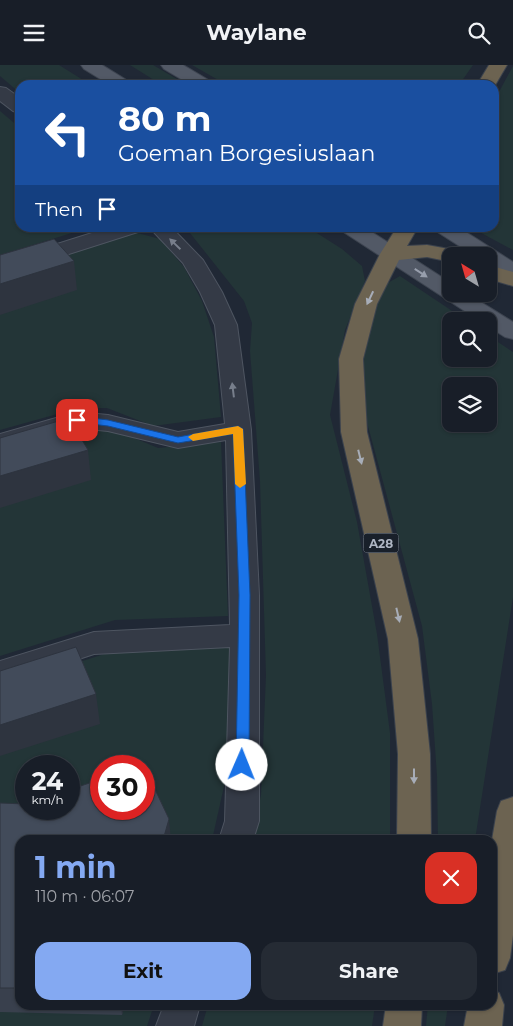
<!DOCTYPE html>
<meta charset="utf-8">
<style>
body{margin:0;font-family:Montserrat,sans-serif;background:#252b34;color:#f1f3f6;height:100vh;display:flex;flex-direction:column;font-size:19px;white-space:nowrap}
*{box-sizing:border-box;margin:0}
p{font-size:16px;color:#9fa2a8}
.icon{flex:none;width:28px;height:28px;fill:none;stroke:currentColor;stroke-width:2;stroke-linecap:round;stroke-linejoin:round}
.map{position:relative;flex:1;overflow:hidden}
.sheet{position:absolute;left:15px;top:770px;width:482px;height:175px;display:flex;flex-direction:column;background:#181e28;border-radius:15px;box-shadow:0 1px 4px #0004,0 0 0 1px #363c45}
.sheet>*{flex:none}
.hud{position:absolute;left:15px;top:15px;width:484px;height:152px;border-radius:15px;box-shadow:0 1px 4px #0004,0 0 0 1px #363c45;background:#1a4fa0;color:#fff;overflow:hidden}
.needle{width:32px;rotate:323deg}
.buttons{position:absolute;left:442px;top:182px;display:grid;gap:10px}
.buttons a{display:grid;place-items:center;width:55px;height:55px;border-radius:10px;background:#181e28;box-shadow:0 1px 4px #0004,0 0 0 1px #363c45;font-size:25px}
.speed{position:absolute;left:15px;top:690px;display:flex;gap:10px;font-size:25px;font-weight:700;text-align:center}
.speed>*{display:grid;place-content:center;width:65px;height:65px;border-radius:50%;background:#181e28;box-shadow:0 1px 4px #0004,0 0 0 1px #363c45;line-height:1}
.speed small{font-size:12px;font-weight:400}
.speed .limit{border:8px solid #d22;background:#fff;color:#111}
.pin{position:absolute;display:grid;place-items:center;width:42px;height:42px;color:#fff;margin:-21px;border-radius:10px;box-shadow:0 2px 8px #0006}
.me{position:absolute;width:55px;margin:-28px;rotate:1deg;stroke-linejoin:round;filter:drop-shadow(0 0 4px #0008)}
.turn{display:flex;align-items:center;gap:18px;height:105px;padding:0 20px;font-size:22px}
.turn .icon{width:65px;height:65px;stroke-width:2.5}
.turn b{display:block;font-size:35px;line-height:42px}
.then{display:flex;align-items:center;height:48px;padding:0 20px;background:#0003;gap:10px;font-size:19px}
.round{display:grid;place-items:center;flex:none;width:52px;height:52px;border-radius:15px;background:#252b34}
.head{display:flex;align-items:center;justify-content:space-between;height:85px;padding:0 20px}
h1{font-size:30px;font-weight:700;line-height:38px;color:#84a9f2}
.cta{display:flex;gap:10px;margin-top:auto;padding:10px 20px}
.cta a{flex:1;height:58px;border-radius:15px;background:#84a9f2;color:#111;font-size:20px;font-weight:700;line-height:58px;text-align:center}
.cta a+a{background:#252b34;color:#f1f3f6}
header{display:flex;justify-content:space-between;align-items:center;height:65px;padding:0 20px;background:#181e28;font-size:22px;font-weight:700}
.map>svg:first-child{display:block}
.green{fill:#233537;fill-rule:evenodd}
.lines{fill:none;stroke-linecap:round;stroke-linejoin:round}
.minor-casing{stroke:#4e5561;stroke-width:2}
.major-casing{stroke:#3d4450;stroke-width:2}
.highway-casing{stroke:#3b424d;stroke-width:2}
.minor{fill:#343a46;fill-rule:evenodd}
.major{fill:#525966;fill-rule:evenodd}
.highway{fill:#6c6351;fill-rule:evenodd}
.wall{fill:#39404d}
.shaded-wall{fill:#2e343f}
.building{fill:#424b5a;stroke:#2e343f}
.oneway{fill:#777e8b}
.oneway2{fill:#979eac}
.oneway3{fill:#a7adb8}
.route{fill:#1a73e8;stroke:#114b97}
.slow{fill:#f59e0b}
.labels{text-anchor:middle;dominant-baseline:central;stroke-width:4;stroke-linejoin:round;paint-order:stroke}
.shield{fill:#19202a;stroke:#818895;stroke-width:1}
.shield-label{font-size:12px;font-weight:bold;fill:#aeb5c3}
</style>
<header><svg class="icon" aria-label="menu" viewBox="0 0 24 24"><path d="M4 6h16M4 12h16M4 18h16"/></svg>Waylane<svg class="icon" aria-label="search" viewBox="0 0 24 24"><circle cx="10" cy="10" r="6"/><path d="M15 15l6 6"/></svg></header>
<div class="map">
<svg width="513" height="961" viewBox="0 0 513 961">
<rect width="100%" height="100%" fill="#202835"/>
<g class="green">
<polygon points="0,0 59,0 91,20 20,20 20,28 0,11"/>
<polygon points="130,0 153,0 187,20 162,20"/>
<polygon points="192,0 473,0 459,20 227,20"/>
<polygon points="513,1 513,185 472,163 494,162 494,36"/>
<polygon points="0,46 20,63 20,162 88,163 0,190"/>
<polygon points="186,163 309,163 342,184 362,201 365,216 345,265 330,350 357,457 377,569 390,668 390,775 251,775 261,730 266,610 260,416 250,286 252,258 244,236"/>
<polygon points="134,167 160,174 184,202 202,236 214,272 221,352 153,361 107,343 79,343 0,365 0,208"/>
<path d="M400,211L467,256H451V294H489V271L513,287V532L475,775H438L437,711L432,639L422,561L365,350L362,293L371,252L386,219ZM451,321H489V359H451Z"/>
<polygon points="85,365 115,365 158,383 221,377 228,551 115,555 0,591 0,390"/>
<path d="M229,580V699L212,775H20V940H154L147,961H0V622L114,586ZM26,701H69V744H26ZM101,701H144V744H101Z"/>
<polygon points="208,940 375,940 372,961 202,961"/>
<polygon points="428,940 448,940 445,961 426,961"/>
</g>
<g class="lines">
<defs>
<g id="minor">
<polygon points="0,22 6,23 20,33 20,48 13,46 0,36"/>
<polygon points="111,162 144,162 141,166 0,211 0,197"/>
<polygon points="149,162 171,162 203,195 222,227 237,260 251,365 259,530 259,756 253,775 219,775 225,756 230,582 94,589 0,620 0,596 94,567 230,560 226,375 178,383 108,366 78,363 0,386 0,369 77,347 108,350 178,367 225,359 215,260 200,227 183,198"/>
<polygon points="164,940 200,940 194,961 156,961"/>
</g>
<g id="major">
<polygon points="81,0 102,0 128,16 131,20 110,20 84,4"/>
<polygon points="161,0 183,0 210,16 213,20 191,20 164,4"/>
<polygon points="339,162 364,162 451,218 451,229 468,229 513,257 513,274 505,272 489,262 489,256 480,256 342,166"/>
<polygon points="433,162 458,162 513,197 513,213 505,211 489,200 489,191 475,191 436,166"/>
</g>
<g id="highway">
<polygon points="489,0 507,0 494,22 494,20 477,20"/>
<polygon points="397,162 418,162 407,181 427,180 460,186 463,191 451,191 451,197 427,192 399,195 377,239 363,294 367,367 418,574 430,689 431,775 397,775 398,689 388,574 341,367 339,294 355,239 380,189"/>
<polygon points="489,200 513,207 513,221 489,214"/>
<polygon points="513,732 513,870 510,893 505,905 492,909 492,775 497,746 501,736"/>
<polygon points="492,925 499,928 504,940 502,961 464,961 468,940 492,940"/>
<polygon points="386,940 422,940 421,961 383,961"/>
</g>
</defs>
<use href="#minor" class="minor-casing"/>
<use href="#major" class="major-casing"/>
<use href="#highway" class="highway-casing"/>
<use href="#minor" class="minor"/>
<use href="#major" class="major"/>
<use href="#highway" class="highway"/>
</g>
<polygon class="wall" points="0,738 20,775 20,940 125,940 122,950 0,947"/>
<g class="shaded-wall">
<polygon points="74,196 77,225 0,250 0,219"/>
<polygon points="88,385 91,415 0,443 0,411"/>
<polygon points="96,629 100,659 0,691 0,660"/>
<polygon points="169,754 171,775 163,775"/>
<polygon points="121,940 125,940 122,950"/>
</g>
<g class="building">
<polygon points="54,174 74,196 0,219 0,190"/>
<polygon points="69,353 88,385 0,411 0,373"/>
<polygon points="76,582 96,629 0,660 0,606"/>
<polygon points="143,699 169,754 163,775 20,775 20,923 0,923 0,738 26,739 26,744 69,744 69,725 101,714 101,744 144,744 144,701 136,701"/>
</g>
<defs><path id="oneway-solid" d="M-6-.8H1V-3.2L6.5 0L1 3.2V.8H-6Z" transform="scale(1.25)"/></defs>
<g class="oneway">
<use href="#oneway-solid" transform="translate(175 179) rotate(-136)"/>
<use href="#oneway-solid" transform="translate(233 325) rotate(-97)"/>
</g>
<use class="oneway2" href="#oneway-solid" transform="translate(421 208) rotate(33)"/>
<g class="oneway3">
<use href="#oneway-solid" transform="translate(370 233) rotate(115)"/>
<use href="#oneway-solid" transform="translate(360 392) rotate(76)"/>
<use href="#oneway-solid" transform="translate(398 550) rotate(77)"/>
<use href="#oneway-solid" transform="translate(414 711) rotate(90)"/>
</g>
<polygon class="route" points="77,351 108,355 178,372 238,361 243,364 250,530 249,700 247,704 242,706 238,704 236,700 239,530 233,369 178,378 108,361 73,357 72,355"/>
<polygon class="slow" points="238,361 243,364 246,419 240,423 235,419 233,369 193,376 188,372 193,369"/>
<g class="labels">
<rect class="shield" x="363.5" y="468.5" width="35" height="19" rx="4"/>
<g class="shield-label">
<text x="381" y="478">A28</text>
</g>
</g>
</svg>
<div class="buttons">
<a><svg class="needle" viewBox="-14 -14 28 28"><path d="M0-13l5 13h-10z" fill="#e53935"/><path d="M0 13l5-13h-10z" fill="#9fa2a8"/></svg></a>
<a><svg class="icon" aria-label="search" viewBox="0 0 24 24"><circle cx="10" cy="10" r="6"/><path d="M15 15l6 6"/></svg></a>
<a><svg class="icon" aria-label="layers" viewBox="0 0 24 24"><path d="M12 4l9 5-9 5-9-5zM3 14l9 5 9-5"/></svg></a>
</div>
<div class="speed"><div>24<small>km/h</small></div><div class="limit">30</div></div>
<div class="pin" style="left:77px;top:355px;background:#d93025"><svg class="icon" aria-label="arrive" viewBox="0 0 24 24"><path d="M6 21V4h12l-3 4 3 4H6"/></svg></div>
<svg class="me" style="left:242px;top:700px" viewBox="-20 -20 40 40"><circle r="19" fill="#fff"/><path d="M0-13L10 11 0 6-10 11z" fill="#1a73e8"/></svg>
<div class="hud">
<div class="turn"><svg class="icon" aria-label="left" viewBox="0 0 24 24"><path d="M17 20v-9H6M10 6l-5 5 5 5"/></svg><div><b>80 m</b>Goeman Borgesiuslaan</div></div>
<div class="then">Then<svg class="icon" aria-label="arrive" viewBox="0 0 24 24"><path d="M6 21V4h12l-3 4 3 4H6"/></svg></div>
</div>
<section class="sheet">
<div class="head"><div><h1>1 min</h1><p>110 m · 06:07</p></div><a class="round" style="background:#d93025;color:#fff"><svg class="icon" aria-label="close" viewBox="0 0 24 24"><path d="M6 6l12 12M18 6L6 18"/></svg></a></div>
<div class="cta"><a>Exit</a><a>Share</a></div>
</section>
</div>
